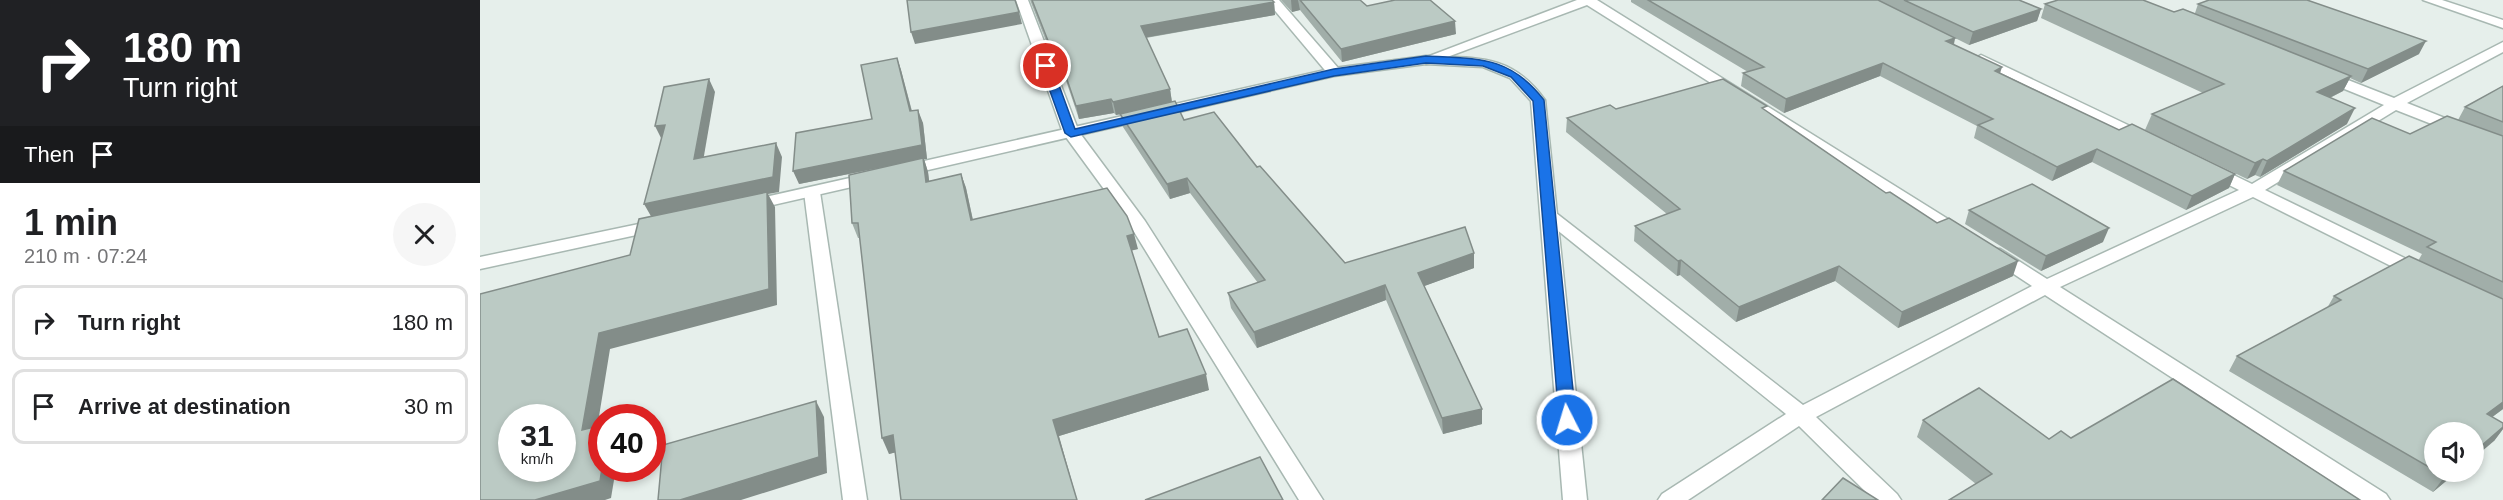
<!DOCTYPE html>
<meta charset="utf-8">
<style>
body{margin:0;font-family:Helvetica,sans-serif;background:#f6f6f6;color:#202124;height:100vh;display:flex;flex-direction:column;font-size:22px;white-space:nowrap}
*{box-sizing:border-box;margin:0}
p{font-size:20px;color:#757577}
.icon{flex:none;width:33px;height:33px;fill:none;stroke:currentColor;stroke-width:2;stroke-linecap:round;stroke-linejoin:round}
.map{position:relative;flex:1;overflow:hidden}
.drawer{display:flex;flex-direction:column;background:#fff;width:480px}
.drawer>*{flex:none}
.top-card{background:#202124;color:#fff;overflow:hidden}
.buttons{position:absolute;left:1944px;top:422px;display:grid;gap:12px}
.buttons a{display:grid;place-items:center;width:60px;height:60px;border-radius:50%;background:#fff;box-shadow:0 3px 9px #0003;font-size:30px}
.speed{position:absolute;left:18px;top:404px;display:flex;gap:12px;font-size:30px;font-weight:700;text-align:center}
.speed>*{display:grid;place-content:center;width:78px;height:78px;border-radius:50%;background:#fff;box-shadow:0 3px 9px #0003;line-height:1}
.speed small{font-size:15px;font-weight:400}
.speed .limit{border:9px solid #d22;background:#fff;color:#111}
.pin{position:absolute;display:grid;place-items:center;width:51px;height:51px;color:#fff;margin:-26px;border:3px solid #fff;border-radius:50%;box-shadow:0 2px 6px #0007}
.me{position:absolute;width:66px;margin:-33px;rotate:355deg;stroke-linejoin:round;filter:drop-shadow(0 0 4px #0008)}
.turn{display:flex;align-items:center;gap:21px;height:126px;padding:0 24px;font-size:27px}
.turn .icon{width:78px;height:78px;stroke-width:2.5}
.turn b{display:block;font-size:42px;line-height:51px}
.then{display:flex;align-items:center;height:57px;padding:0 24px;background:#0003;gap:12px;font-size:22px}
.round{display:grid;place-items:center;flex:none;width:63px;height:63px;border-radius:32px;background:#f6f6f6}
.headline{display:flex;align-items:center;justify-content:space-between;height:102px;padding:0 24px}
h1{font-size:36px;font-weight:600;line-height:45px}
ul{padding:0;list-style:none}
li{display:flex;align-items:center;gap:18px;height:75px;margin:0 12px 9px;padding:0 12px;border:3px solid #e0e0e0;border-radius:12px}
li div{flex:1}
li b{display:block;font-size:22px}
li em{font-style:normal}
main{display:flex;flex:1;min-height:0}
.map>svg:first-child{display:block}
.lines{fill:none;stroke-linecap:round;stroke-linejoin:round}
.minor-casing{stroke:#a8b8b2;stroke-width:3}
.tertiary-casing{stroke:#a8b8b2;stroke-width:3}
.minor{fill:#fff;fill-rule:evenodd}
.tertiary{fill:#fff;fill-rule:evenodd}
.wall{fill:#a1aea9}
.shaded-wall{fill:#838d89}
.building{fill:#bbcac4;stroke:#838d89;stroke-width:1.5;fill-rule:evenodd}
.route{fill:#1a73e8;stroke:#114b97;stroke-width:1.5}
</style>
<main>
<section class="drawer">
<div class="top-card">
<div class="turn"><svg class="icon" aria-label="right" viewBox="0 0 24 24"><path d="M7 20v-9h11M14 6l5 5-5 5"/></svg><div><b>180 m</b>Turn right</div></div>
<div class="then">Then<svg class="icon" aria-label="arrive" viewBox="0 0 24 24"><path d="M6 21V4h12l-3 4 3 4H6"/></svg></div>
</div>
<div class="headline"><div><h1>1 min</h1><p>210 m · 07:24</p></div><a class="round"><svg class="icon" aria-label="close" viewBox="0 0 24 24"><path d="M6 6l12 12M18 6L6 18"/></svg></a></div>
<ul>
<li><svg class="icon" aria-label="right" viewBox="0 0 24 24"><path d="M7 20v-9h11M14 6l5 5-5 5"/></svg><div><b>Turn right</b></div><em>180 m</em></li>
<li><svg class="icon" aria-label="arrive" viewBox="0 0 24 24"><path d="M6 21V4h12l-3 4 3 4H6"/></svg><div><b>Arrive at destination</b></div><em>30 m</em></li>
</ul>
</section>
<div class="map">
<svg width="2023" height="500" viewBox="0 0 2023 500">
<rect width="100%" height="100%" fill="#e6efeb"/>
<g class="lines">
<defs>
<g id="minor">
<polygon points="536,0 548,0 599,132 665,221 843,500 819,500 648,222 583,133"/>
<polygon points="786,0 799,0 859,69 859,75 849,75"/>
<polygon points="1097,0 1117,0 1492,234 1489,238 1477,238 1107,5 951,63 946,64 939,60"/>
<polygon points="1943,0 1962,0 2023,20 2023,28"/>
<polygon points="2023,42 2023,52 1927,103 2023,141 2023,152 1916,110 1785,190 1947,269 1949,273 1947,277 1933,277 1773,197 1580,287 1906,494 1910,500 1880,500 1565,295 1336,417 1417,494 1421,500 1394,500 1319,426 1208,500 1178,500 1182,494 1306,414 1061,217 1070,212 1076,213 1323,405 1552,286 1508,257 1505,253 1508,249 1520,249 1567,279 1759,190 1725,173 1723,170 1725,167 1737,167 1772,184 1904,105 1840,79 1840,73 1850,73 1914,98"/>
<polygon points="1501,55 1671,136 1673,139 1671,142 1659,142 1496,62 1494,59"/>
<polygon points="332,187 340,192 387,500 363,500 324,192"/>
</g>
<g id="tertiary">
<path d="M946,56C998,58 1032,54 1065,100L1107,500H1083L1051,101L1030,78L1003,67L946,64L854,76L422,176L414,171L422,166L854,68Z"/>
<polygon points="392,173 398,175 400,178 398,181 267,211 258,206 267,201"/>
<polygon points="178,220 187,225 184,229 0,269 0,257"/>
</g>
</defs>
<use href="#minor" class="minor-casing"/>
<use href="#tertiary" class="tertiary-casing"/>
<use href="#minor" class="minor"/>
<use href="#tertiary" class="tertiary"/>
</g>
<g class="wall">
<polygon points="550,0 792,0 794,2 795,15 666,38 690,89 692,102 704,120 777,167 865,263 994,253 994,268 944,286 1002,409 1002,424 963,434 906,300 777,348 751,308 748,293 778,283 710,193 690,199 643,127 641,114 636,115 634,113 599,119 580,63 575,64"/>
<polygon points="801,0 880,0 887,6 976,34 862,62 820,10 812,12"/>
<polygon points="1151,0 1539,0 1561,9 1557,21 1489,45 1475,38 1474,45 1521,73 1639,130 1755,174 1749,188 1706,210 1612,162 1572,181 1494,138 1497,126 1400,76 1304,113 1261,86 1263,73 1268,72 1151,2"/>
<polygon points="1565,4 1715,13 1718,4 1939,54 1881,83 1870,78 1863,91 1850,98 1867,124 1780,177 1775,175 1767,179 1665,130 1672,114 1723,93 1561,18"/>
<polygon points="417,58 421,70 432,111 443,123 447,159 444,159 448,172 449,181 481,174 486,188 493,220 658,249 651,250 679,337 729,390 579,436 416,452 409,454 380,238 378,238 372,223 394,169 319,184 392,119"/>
<polygon points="2023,86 2023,409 2012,417 2023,423 2023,429 2014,441 1954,432 1954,471 1978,471 1953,492 1749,371 1757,356 1847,308 1854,296 1938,261 1942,254 1797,185 1804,171 1978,120 1985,107"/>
<polygon points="1136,109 1286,111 1406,193 1533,276 1418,328 1355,281 1256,322 1200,275 1197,276 1154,241 1155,226 1187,214 1086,132 1087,118"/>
<polygon points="1489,210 1623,242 1561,271 1485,224"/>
<polygon points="1443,420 1569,439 1591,438 1496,484 1437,437"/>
</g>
<g class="shaded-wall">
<polygon points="811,0 818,0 820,10 812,12"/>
<polygon points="794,2 795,15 663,38 661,26"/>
<polygon points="1561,9 1557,21 1489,45 1493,32"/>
<polygon points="539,12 542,24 435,44 431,32"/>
<polygon points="975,21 976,34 862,62 861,49"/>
<polygon points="1475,38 1472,51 1466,41"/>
<polygon points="1946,41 1939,54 1881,83 1888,69"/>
<polygon points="577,50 580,63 575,64 572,51"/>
<polygon points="417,58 421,70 435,124 430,111"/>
<polygon points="1403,63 1400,76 1304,113 1306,99"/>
<polygon points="1522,67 1518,80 1515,71"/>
<polygon points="1871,76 1863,91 1829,108 1837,92"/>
<polygon points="229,79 235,92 221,173 214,159"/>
<polygon points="690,89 692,103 636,115 633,102"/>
<polygon points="631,99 634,113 599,119 596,106"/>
<polygon points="1875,108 1867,124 1780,177 1787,161"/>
<polygon points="438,110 443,123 447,159 444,159 448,172 451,196 446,182 443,159 319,184 313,171"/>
<polygon points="185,125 182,140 175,126"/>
<polygon points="296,143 302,157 299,192 288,194 295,207 297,305 130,349 114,447 102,430 119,333 172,218 164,204"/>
<polygon points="1617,149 1612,162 1572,181 1577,167"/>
<polygon points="1783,159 1775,175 1767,179 1775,163"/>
<polygon points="481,174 486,188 496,235 491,220"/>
<polygon points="1755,174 1749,188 1706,210 1712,196"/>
<polygon points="707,178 710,193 690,199 687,184"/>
<polygon points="1629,228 1623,242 1561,271 1566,256"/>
<polygon points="654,234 658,249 650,251 647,236"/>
<polygon points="994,253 994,268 939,288 938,273"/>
<polygon points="1201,260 1200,275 1197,276 1198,261"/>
<polygon points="1538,261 1533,276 1418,328 1422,312"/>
<polygon points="1359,266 1355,281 1256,322 1259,307"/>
<polygon points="905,285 906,300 777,348 774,332"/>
<polygon points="726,374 729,390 579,436 597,500 573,420"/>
<polygon points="336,401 344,417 347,473 261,500 200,500"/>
<polygon points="2023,402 2023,409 1995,430 2007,414"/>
<polygon points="1002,409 1002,424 963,434 962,418"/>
<polygon points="2023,427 2023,429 2014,441 1994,458 1994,452"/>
<polygon points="413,435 421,451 409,454 402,438"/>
<polygon points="122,468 136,468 131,498 125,500 55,500"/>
<polygon points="1971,471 1978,471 1953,492 1965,476"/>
</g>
<g class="building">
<polygon points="427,0 535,0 539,12 431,32"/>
<polygon points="552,0 792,0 794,2 661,26 690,89 633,102 631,99 596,106 577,50 572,51"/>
<polygon points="820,0 880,0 887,6 915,0 950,0 975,21 861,49"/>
<polygon points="1168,0 1398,0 1475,38 1466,41 1522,67 1515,71 1639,130 1652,124 1755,174 1712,196 1617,149 1577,167 1498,125 1513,119 1403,63 1306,99 1263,73 1284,67"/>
<polygon points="1424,0 1539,0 1561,9 1493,32"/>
<polygon points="1578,0 1663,0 1694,12 1703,9 1871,76 1837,92 1875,108 1787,161 1783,159 1775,163 1672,114 1744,84 1565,4"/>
<polygon points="1729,0 1827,0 1946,41 1888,69 1718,4"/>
<polygon points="417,58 430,111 438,110 442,145 313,171 316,133 392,119 381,65"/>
<polygon points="229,79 214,159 296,143 293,177 164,204 185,125 175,126 184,87"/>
<polygon points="1243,79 1287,106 1282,108 1406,193 1410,192 1457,223 1469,218 1538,261 1422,312 1359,266 1259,307 1201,260 1198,261 1155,226 1200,209 1087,118 1130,105 1136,109"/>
<polygon points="2023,86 2023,122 1985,107"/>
<polygon points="695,101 704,120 734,112 777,167 780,166 865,263 985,227 994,253 938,273 1002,409 962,418 905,285 774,332 748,293 785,280 707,178 687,184 640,114"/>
<polygon points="1967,116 2023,136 2023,282 1947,247 1956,242 1804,171 1892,118 1930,134"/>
<polygon points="443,158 446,182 481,174 491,220 627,188 647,216 654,234 647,236 679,337 707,329 726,374 573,420 597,500 421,500 413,435 402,438 378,223 372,223 369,175"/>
<polygon points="1552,184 1629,228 1566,256 1489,210"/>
<path d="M287,192L289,289L119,333L102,430L122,425V468L120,481L55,500H0V294L150,255L159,219ZM32,417H82V468H32Z"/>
<polygon points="1929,256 2023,299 2023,402 2007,414 2023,423 2023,427 1994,452 1994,432 1954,432 1954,470 1757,356 1861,300 1854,296"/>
<polygon points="1693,379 1880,500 1469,500 1512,474 1443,420 1499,388 1569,439 1581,431 1591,438"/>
<polygon points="336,401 339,457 200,500 178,500 183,445"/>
<polygon points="780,457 803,500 665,500"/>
<polygon points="1956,471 1971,471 1965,476"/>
<polygon points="1363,478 1398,500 1342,500"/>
</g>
<path class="route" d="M946,56C998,59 1029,55 1064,100L1096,420L1093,424H1082L1079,420L1053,101L1031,77L1003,66L946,63L854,76L591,137L585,133L561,66L566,63L572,66L595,129L854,69Z"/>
</svg>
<div class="buttons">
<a><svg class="icon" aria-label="sound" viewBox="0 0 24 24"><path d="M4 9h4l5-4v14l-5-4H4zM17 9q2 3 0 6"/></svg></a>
</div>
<div class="speed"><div>31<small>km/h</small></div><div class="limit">40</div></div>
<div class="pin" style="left:566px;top:66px;background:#d93025"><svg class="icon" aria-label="arrive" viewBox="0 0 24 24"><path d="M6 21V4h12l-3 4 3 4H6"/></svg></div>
<svg class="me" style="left:1087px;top:420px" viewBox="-20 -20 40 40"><circle r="17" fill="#1a73e8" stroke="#fff" stroke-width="3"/><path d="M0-11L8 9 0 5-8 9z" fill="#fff"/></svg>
</div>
</main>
